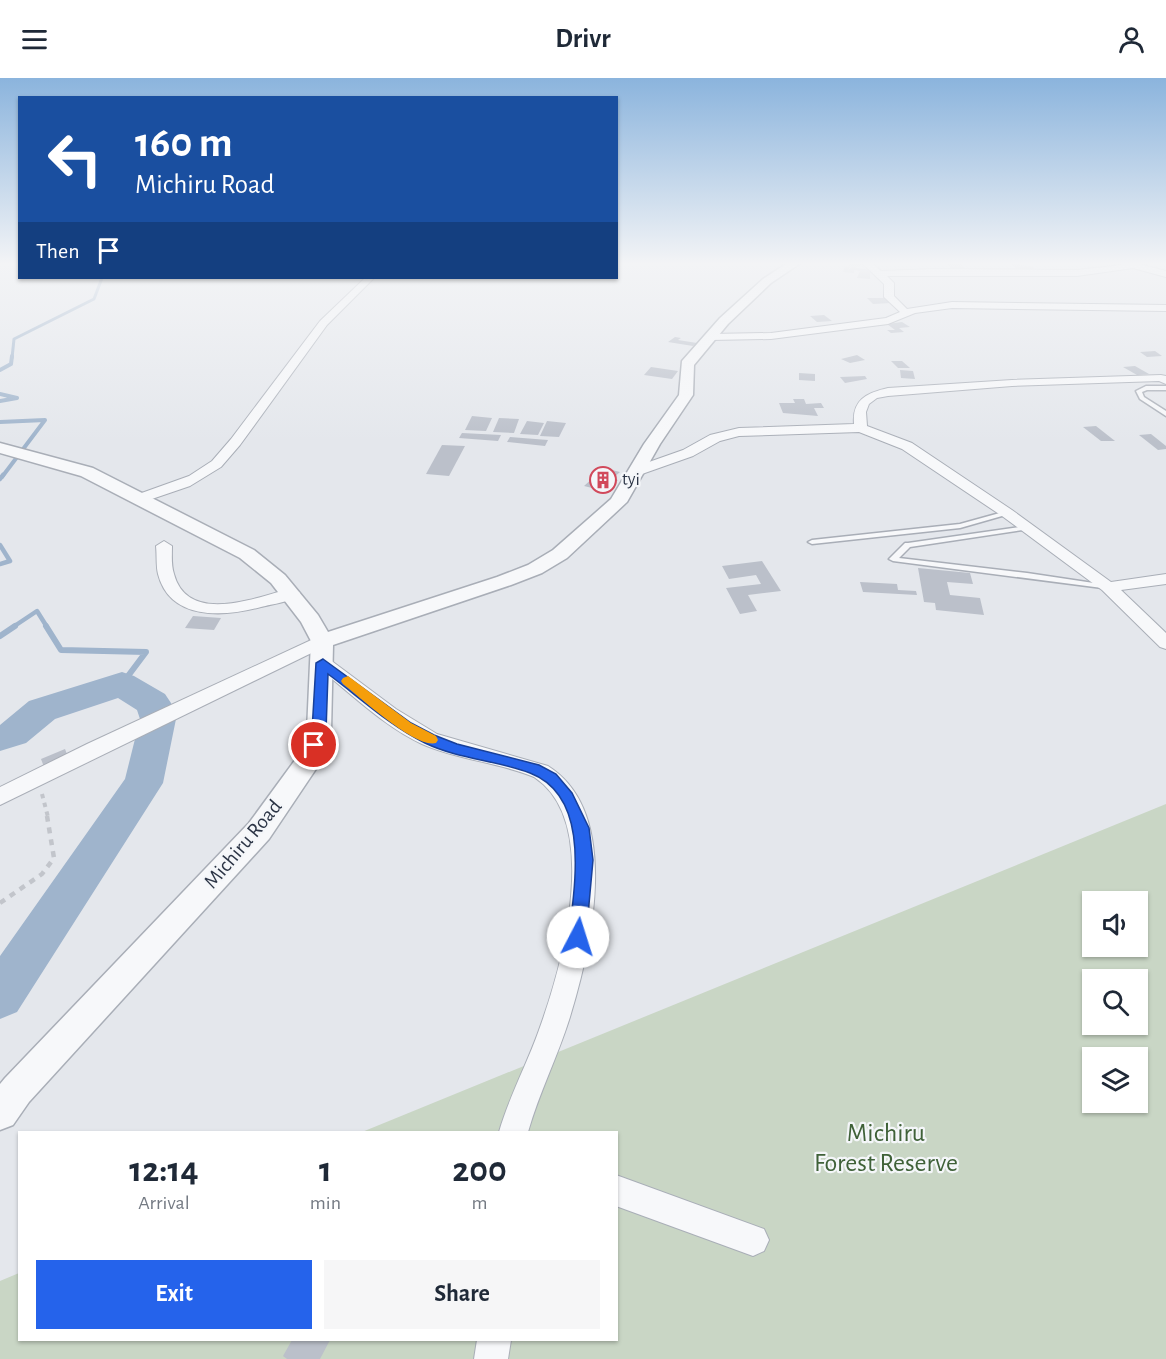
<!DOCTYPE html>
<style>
body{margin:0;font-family:"Alegreya Sans",sans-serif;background:#f6f6f7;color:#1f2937;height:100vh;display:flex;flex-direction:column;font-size:22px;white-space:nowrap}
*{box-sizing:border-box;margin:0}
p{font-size:20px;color:#747a83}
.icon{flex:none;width:33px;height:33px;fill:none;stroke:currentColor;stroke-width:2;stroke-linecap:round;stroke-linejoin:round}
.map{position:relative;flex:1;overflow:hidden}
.drawer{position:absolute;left:18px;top:1053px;width:600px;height:210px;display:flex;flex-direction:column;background:#fff;border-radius:0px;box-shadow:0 2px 4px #0004}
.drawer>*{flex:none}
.hud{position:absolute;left:18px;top:18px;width:600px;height:183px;border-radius:0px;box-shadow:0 2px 4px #0004;background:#1a4fa0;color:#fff;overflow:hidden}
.controls{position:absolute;left:1082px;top:813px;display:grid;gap:12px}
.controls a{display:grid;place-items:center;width:66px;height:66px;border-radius:0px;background:#fff;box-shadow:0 2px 4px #0004;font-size:30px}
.pin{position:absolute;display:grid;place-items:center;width:51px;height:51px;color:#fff;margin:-26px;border:3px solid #fff;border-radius:50%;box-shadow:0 2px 6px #0007}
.me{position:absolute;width:66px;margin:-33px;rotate:5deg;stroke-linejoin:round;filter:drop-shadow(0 0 4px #0008)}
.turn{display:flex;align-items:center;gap:21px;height:126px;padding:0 18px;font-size:27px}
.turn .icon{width:78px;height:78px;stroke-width:2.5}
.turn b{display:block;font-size:42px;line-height:51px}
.then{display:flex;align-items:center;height:57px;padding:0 18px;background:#0003;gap:12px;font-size:22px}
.eta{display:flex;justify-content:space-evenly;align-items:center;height:102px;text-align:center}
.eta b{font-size:36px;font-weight:700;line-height:42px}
.button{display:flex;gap:12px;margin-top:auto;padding:12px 18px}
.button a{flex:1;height:69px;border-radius:0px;background:#2563eb;color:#fff;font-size:24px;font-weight:700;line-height:69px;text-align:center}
.button a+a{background:#f6f6f7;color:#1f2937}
header{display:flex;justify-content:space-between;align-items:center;height:78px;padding:0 18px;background:#fff;font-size:27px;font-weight:700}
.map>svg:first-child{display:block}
.green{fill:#c9d6c5;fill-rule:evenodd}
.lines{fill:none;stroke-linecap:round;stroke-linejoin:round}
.stream-far3{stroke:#9fb4cc;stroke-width:3}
.stream-far2{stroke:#9fb4cc;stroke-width:4}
.stream-far1{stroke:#9fb4cc;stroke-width:4.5}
.stream{stroke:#9fb4cc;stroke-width:6}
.river{fill:#9fb4cc;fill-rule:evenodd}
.building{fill:#bbc0ca}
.service-casing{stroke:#a9aeb7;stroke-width:3}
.minor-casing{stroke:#a9aeb7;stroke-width:2}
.tertiary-casing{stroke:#a9aeb7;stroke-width:3}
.path-far1{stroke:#c2c5cb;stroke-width:4;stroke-dasharray:4.5 4.5;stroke-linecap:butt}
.path{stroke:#c2c5cb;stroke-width:4.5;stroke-dasharray:6 6;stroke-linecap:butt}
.service{fill:#f7f8fa;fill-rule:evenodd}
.minor{fill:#f7f8fa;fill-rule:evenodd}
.tertiary{fill:#f7f8fa;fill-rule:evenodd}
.route{fill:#2563eb;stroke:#184099;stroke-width:1.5}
.slow{fill:#f59e0b}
.labels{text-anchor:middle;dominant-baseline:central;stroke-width:4.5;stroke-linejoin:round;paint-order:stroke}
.far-poi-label{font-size:18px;fill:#2b3445;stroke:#f4f6f9;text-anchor:start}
.street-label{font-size:21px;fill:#2b3445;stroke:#f4f6f9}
.near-park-label{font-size:26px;fill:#3f6138;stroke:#f4f6f9}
</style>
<header><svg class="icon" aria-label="menu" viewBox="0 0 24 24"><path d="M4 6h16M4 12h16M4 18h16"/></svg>Drivr<svg class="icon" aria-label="person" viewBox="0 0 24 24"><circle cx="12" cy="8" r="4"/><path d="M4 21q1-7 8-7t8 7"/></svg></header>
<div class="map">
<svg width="1166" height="1281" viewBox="0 0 1166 1281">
<rect width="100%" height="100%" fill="#e4e7ec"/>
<path class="green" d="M1166,726V1281H0V1203L19,1195L20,1262H616V1054H362ZM1092,824H1137V868H1092ZM1092,902H1137V946H1092ZM1092,980H1137V1024H1092Z"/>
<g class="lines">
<polyline class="stream-far3" points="12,280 14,261 94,221 102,200"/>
<g class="stream-far2">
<polyline points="0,292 11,286 12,278"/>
<polyline points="0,316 17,320 0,323"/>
<polyline points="0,344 45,342 2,399"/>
</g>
<g class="stream-far1">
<polyline points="0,401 3,397"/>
<polyline points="0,467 10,483 0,486"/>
<polyline points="13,549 37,533 47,549"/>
</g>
<g class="stream">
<polyline points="46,548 61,572 146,574 122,606"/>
<polyline points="0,558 15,548"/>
</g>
<polygon class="river" points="122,594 134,598 165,616 171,625 176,641 163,705 17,934 0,941 0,878 125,701 140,641 137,632 118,620 55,641 26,665 0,673 0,647 29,623"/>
</g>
<g class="building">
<polygon points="862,184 859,189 851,188 848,192 852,189 870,192 870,201 857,200 860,193 854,192 854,195 843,194 845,188 848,189 851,185"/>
<polygon points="946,185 961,186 966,191 952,191"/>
<polygon points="1011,186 1031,188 1037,193 1020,193"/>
<polygon points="867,220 886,220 891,225 873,226"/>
<polygon points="824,237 832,243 817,244 810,238"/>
<polygon points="902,244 910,249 899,250 904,254 891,255 887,252 895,252 887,246"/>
<polygon points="675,259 681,260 678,262 697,265 693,268 668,264"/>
<polygon points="1155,273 1162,278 1147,279 1140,274"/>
<polygon points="857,277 865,282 850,285 841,281"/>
<polygon points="891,283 902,283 910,290 898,290"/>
<polygon points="1135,288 1149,296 1137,297 1123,289"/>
<polygon points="651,289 678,293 672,301 644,297"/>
<polygon points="900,292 913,293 915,301 901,300"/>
<polygon points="799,295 815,296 815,303 799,302"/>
<polygon points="865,298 867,301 845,305 840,299"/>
<polygon points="793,321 804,321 806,326 821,325 824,330 814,330 818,338 783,335 779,325 795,325"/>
<polygon points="472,338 492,340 486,353 465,352"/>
<polygon points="499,340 519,341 514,355 493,354"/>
<polygon points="527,343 544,345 538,357 520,356"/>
<polygon points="547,343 566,345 559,359 540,358"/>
<polygon points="1096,348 1115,363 1101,363 1083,349"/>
<polygon points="462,355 501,357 498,363 459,360"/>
<polygon points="1151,356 1166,368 1166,371 1158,372 1139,357"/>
<polygon points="510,359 548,362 545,368 507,364"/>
<polygon points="442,367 465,368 449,398 426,396"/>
<polygon points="604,390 620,394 612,401 618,402 611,408 606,407 600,412 584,408"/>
<polygon points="762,483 781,513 748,517 757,533 740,536 726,510 761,506 756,497 729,501 722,488"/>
<polygon points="918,490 970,495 973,506 947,504 950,517 980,520 984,537 936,532 935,525 924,524"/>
<polygon points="860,504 897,506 898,512 916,513 917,517 863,514"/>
<polygon points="193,538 221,540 214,552 185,550"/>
<polygon points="65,671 68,679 44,689 41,681"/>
<polygon points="292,1262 330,1262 320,1281 287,1281 283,1278"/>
</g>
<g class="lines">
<defs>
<g id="service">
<polygon points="1146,308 1166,308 1166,312 1147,312 1142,314 1144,319 1166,333 1166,338 1140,321 1136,313"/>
<polygon points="1007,433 1009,434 1009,436 960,450 812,466 808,464 812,462 960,446"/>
<polygon points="1027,448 1029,449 1029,451 910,469 899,480 1027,495 1107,507 1111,509 1110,511 893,483 889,481 905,465 908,465"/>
</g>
<g id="minor">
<polygon points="861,184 871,184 881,193 933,191 1077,192 1122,187 1116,184 1132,184 1166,193 1166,199 1133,190 1077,198 887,198 894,205 894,218 907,231 952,224 1166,227 1166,233 952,230 915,235 888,246 771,261 710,262 705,259 710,256 771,255 886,240 900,234 884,219 884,206"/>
<polygon points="365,200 374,200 327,247 240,367 221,389 190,408 146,423 136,423 134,420 136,417 189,398 212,383 231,361 320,243"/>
<path d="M1161,297L1166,298V306L1159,303L1012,308L888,318L877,320L869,326L866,334L867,348L912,365L1012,432L1111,504L1166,496V506L1121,512L1166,555V571L1160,569L1102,512L1002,438L902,371L859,354L739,358L720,363L693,378L642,396H632L630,393L632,390L683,372L710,357L739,350L854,346C852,322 866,315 888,310L1012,302Z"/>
<path d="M164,463L172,468C172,477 171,487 174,496C188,548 258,519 292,510L300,515C293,524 272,526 261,529C224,539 170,543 158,496C156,488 157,477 156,468Z"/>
<polygon points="322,557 328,559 331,563 328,567 0,727 0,709 87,666"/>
<path d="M323,579L329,581L396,631L437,656L548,688C623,735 591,870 570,939C558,978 539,1015 528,1054H499C509,1019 527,986 539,952C562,889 603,744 534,699C498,684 458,682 422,666C383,648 351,615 317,589L314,585L317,581Z"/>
<polygon points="616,1097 764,1151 769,1162 764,1173 753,1178 616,1128"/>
<polygon points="477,1262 511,1262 508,1281 474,1281"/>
</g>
<polygon id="tertiary" points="789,184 802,184 771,205 728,246 694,287 693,317 660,366 627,424 567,480 542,495 511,507 333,567 331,653 318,688 269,761 29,1024 13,1047 0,1052 0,1006 5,1000 249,745 298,678 307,653 311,563 301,544 271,505 240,480 81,398 0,375 0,365 93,390 254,472 285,497 318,537 328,554 497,499 528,487 553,472 611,421 644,366 679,317 682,283 720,240 763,201"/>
</defs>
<use href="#service" class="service-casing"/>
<use href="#minor" class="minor-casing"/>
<use href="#tertiary" class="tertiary-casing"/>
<polyline class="path-far1" points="42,716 48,739"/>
<polyline class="path" points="0,825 42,796 54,780 47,738"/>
<use href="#service" class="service"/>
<use href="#minor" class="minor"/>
<use href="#tertiary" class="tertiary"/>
</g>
<linearGradient id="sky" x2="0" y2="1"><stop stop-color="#8bb4dd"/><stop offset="0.51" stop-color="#f3f4f6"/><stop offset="1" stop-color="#f3f4f6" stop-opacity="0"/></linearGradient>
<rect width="1166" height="364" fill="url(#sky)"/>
<path class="route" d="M323,581L411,645L434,657L457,666L539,687L556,696L572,715L589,750L593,782L586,859L584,865L578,867L572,865L569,859C574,809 592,719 530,695C496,682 458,681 425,665C390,648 359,619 328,596L326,653L319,671H309L307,667L312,653L316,585Z"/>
<path class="slow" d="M348,598L411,645L436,658L438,662L436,665C416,671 360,619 343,606L341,603L343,600Z"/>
<defs>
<symbol id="building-ring" viewBox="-11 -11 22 22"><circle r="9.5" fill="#f4f6f9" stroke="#d1495b" stroke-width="1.5"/><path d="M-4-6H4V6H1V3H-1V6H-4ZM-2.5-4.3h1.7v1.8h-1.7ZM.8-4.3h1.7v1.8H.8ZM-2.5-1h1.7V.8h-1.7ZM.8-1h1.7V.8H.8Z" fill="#d1495b"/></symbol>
</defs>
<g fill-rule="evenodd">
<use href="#building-ring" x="588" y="387" width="30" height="30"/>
</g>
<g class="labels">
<g class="far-poi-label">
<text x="622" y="402">tyi</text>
</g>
<g class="street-label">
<text transform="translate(243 766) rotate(-50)">Michiru Road</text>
</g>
<g class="near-park-label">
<text x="886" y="1055">Michiru<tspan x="886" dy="30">Forest Reserve</tspan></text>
</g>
</g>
</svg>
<div class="controls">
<a><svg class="icon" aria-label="sound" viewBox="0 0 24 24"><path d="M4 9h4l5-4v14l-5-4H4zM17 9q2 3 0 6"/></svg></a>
<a><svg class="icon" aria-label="search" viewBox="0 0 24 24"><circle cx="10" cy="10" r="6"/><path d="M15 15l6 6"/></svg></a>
<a><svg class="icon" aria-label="layers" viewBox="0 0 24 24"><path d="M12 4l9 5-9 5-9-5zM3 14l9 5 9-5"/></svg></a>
</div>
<div class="pin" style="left:314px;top:667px;background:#d93025"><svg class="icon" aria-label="arrive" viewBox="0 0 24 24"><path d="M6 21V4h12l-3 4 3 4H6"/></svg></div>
<svg class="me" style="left:578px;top:859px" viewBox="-20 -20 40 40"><circle r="19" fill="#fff"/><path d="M0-13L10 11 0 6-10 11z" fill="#2563eb"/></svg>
<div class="hud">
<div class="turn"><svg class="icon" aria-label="left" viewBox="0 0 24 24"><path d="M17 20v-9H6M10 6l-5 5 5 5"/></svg><div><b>160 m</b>Michiru Road</div></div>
<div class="then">Then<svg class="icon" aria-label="arrive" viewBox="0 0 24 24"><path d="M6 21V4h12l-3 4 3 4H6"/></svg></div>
</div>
<section class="drawer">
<div class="eta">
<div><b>12:14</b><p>Arrival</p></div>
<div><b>1</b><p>min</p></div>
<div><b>200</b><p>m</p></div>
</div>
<div class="button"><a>Exit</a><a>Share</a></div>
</section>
</div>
